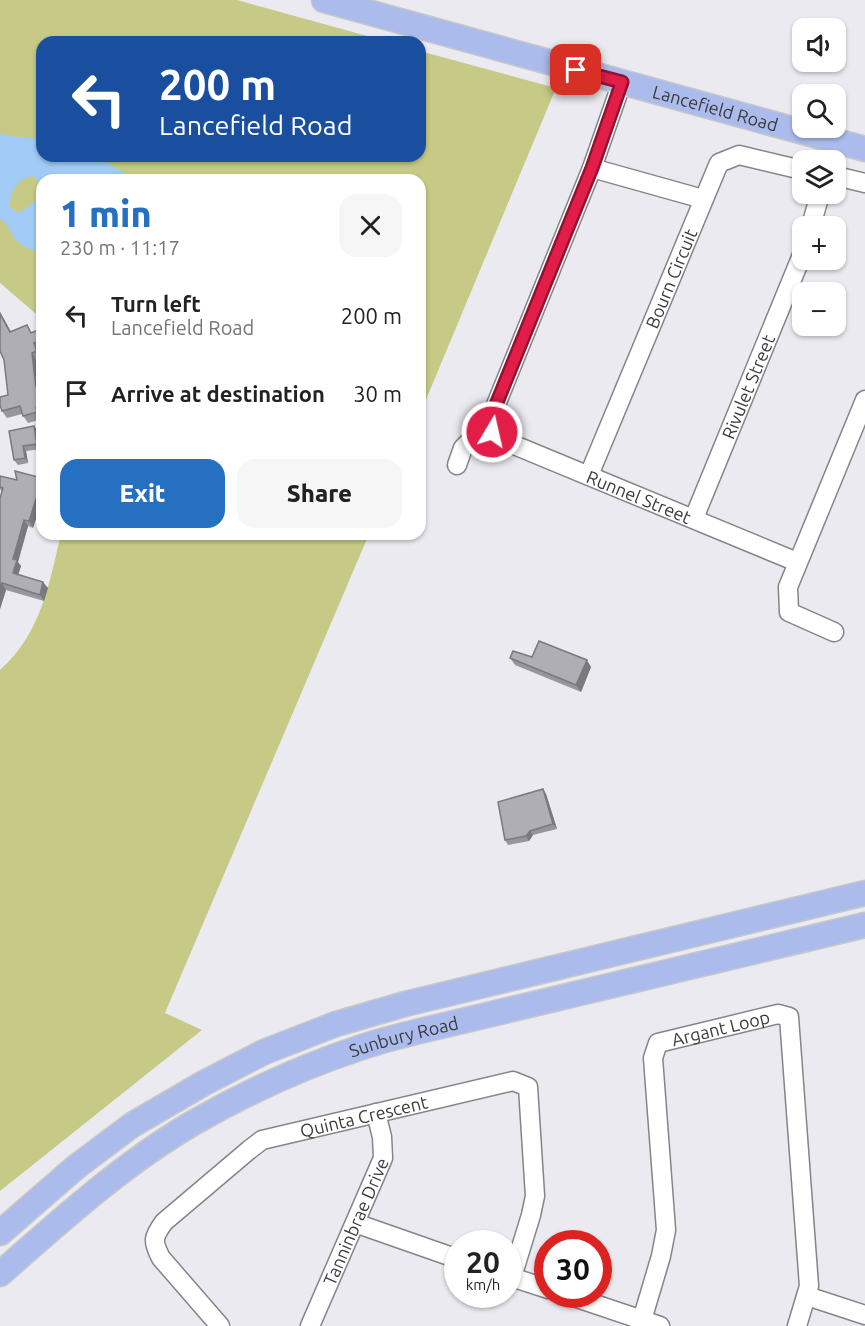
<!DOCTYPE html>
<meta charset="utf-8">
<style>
body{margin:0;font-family:Ubuntu,sans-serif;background:#f6f6f6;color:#222;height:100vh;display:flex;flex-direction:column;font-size:22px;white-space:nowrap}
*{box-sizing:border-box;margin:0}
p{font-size:20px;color:#767676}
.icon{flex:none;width:33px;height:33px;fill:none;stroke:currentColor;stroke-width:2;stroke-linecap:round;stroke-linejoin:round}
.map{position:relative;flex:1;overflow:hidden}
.panel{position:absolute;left:36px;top:174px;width:390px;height:366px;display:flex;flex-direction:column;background:#fff;border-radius:18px;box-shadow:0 2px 4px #0004}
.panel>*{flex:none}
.hud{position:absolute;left:36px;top:36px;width:390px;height:126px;border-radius:18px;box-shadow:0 2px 4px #0004;background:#1a4fa0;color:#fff;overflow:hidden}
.fabs{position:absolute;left:792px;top:18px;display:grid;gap:12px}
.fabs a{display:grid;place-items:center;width:54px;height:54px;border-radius:12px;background:#fff;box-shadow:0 2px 4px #0004;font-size:30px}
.speed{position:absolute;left:444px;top:1230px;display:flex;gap:12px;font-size:30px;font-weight:700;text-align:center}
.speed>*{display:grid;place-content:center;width:78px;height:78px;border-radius:50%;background:#fff;box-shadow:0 2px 4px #0004;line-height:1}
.speed small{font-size:15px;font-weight:400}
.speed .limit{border:9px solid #d22;background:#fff;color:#111}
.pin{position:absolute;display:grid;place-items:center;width:51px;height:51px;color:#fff;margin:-26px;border-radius:12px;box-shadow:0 3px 9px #0006}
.me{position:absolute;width:66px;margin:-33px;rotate:9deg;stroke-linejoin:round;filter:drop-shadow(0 0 4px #0008)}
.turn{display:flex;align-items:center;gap:21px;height:126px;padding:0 24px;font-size:27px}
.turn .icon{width:78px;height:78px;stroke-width:2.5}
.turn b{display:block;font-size:42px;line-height:51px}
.round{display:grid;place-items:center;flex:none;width:63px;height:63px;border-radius:18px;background:#f6f6f6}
.overview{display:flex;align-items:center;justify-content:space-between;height:102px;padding:0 24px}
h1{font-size:36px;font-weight:800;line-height:45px;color:#2570c0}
.primary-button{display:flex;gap:12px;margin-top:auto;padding:12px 24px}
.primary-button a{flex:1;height:69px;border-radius:18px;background:#2570c0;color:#fff;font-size:24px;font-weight:800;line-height:69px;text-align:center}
.primary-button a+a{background:#f6f6f6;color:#222}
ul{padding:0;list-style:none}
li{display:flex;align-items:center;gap:18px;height:78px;padding:0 24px}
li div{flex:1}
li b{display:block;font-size:22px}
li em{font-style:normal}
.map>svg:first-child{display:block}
.green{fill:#c6ca86}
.water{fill:#a1cbf5;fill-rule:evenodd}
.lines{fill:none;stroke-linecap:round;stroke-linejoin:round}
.minor-casing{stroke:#858489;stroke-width:21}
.major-casing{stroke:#c8c8c9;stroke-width:27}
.minor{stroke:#fff;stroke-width:18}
.major{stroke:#abbbeb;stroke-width:24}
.wall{fill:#96969b}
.shaded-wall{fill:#7a7a7e}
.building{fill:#afaeb4;stroke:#7a7a7e;stroke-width:1.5}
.route-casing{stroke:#92132f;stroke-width:15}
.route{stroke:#e11d48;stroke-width:10}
.labels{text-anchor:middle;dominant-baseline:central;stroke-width:4.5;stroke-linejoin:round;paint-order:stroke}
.street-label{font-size:18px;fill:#3b3a3d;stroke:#ebeaf0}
</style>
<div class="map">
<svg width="865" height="1326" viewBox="0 0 865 1326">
<rect width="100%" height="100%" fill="#ebeaf0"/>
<g class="green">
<polygon points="0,0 237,0 389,42 42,42 42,156 420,156 420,51 556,88 420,414 420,180 42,180 42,319 0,283"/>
<path d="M61,534H369L165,1013L202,1030L0,1191V670C41,634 49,584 61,534Z"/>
</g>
<path class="water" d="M0,133L9,136L42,139V156H95L136,180H42V253C34,250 24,248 18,242C10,235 10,224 0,219ZM33,176L40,183C43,198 30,206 18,213L10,207C10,191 17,179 33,176Z"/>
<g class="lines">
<defs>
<g id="minor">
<path id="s1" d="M622,82L592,168L489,422L492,433L502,440L797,562"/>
<polyline points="592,168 703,199"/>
<polyline points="836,176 865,183"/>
<polyline points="811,226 820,194"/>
<polyline points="457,465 463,448 489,422"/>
<path id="s2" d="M589,475L719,163L739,155L802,170"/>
<path id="s3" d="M694,518L802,255"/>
<polyline points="834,632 789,612 788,587 865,400"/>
<polyline points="355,1223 458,1259"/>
<polyline points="508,1276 548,1289"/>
<polyline points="565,1294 660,1326"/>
<polyline points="807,1296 865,1315"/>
<path id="s4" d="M642,1320L661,1256L666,1230L653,1058L658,1043L778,1014L789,1017L809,1286L797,1326"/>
<path id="s5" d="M220,1326L161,1258C152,1241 153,1237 164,1222L249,1150L262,1140L513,1081L528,1087L535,1196L531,1215L512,1277"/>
<path id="s6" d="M310,1326L383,1158L382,1137L376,1113"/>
</g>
<g id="major">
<path id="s7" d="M324,0L865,149"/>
<polyline points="0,1233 76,1167 132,1125 204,1083 264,1052 336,1024 405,1004 865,893"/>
<path id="s8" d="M0,1274C61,1220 123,1164 193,1123C245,1093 302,1067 359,1048C379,1041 400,1036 420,1031L865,925"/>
</g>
</defs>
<use href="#minor" class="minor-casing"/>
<use href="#major" class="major-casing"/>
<use href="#minor" class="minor"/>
<use href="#major" class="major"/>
</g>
<g class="wall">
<polygon points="0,312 11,332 33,332 42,336 42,349 39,350 42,357 36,360 40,386 42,386 42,414 41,414 42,419 28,423 22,414 7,418 2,411 8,395 4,360 0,351"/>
<polygon points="34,426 38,431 41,449 26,451 28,463 18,465 14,460"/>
<polygon points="0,477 17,480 42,478 42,503 41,502 33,528 28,526 18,562 21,566 18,574 48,588 44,601 6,590 0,609 0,498 2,492 0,489"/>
<polygon points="532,657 591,667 581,692 515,665 510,658"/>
<polygon points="543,789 546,794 557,829 533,835 529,841 508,845 505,840"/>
</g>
<g class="shaded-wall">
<polygon points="0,312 15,339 0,314"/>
<polygon points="32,353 36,360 41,394 36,387"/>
<polygon points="36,407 41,414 42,419 37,412"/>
<polygon points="34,426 38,431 41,449 37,444"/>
<polygon points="23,446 26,451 28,463 25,458"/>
<polygon points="37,496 41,502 33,528 29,521"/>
<polygon points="24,520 28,526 18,562 21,566 17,579 13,573 13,559"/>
<polygon points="43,582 48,588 44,601 40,595"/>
<polygon points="2,583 6,590 0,609 0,588"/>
<polygon points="587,660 591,667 581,692 576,685"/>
<polygon points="543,789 546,794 557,829 553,824"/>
<polygon points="530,831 533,835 529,841 526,836"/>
</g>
<g class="building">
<polygon points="0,314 10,332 27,325 31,333 38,330 42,340 34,343 37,351 32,353 36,387 42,386 42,406 36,407 37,412 23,416 20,406 2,411 0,405 0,397 8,395 4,360 0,351"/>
<polygon points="34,426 37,444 23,446 25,458 14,460 9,431"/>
<polygon points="15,471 42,478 42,497 37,496 29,521 24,520 13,559 17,560 13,573 43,582 40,595 2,583 0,588 0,498 3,488 0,487 0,476 17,480"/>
<polygon points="539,641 587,660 576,685 510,658 513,651 532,657"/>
<polygon points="543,789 553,824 530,831 526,836 505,840 498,802"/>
</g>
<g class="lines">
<defs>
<polyline id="route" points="492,432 489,422 592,168 622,82 576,70"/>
</defs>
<use href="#route" class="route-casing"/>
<use href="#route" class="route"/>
</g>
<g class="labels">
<g class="street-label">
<text stroke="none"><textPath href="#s7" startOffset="406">Lancefield Road</textPath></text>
<text stroke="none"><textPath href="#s2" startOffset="213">Bourn Circuit</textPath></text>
<text stroke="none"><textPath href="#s3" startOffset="142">Rivulet Street</textPath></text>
<text stroke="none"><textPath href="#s1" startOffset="537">Runnel Street</textPath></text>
<text stroke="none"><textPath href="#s4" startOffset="346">Argant Loop</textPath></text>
<text stroke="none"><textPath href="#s8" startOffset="474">Sunbury Road</textPath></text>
<text stroke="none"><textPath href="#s5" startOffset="362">Quinta Crescent</textPath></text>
<text stroke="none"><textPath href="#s6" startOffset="114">Tanninbrae Drive</textPath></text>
</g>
</g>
</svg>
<div class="fabs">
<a><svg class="icon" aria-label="sound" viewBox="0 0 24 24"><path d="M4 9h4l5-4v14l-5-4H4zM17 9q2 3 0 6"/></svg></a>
<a><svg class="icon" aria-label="search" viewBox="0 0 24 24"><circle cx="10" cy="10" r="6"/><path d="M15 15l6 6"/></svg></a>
<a><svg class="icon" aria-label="layers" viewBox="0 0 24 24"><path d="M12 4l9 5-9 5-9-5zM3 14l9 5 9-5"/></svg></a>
<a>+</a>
<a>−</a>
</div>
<div class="speed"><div>20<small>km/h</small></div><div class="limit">30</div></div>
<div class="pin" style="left:576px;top:70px;background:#d93025"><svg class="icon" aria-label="arrive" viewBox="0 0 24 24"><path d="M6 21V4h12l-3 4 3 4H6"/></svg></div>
<svg class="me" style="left:492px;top:432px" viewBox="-20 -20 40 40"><circle r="17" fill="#e11d48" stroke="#fff" stroke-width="3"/><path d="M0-11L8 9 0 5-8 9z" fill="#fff"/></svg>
<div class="hud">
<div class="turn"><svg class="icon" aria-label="left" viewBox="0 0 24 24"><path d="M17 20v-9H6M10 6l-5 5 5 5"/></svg><div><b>200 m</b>Lancefield Road</div></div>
</div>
<section class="panel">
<div class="overview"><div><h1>1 min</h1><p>230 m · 11:17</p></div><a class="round"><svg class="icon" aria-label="close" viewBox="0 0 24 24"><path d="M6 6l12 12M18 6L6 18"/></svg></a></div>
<ul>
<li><svg class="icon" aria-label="left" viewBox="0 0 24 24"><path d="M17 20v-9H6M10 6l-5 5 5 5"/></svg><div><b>Turn left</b><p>Lancefield Road</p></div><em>200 m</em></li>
<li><svg class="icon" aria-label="arrive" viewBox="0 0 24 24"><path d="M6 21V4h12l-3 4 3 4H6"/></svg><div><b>Arrive at destination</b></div><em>30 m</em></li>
</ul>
<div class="primary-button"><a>Exit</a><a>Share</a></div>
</section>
</div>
